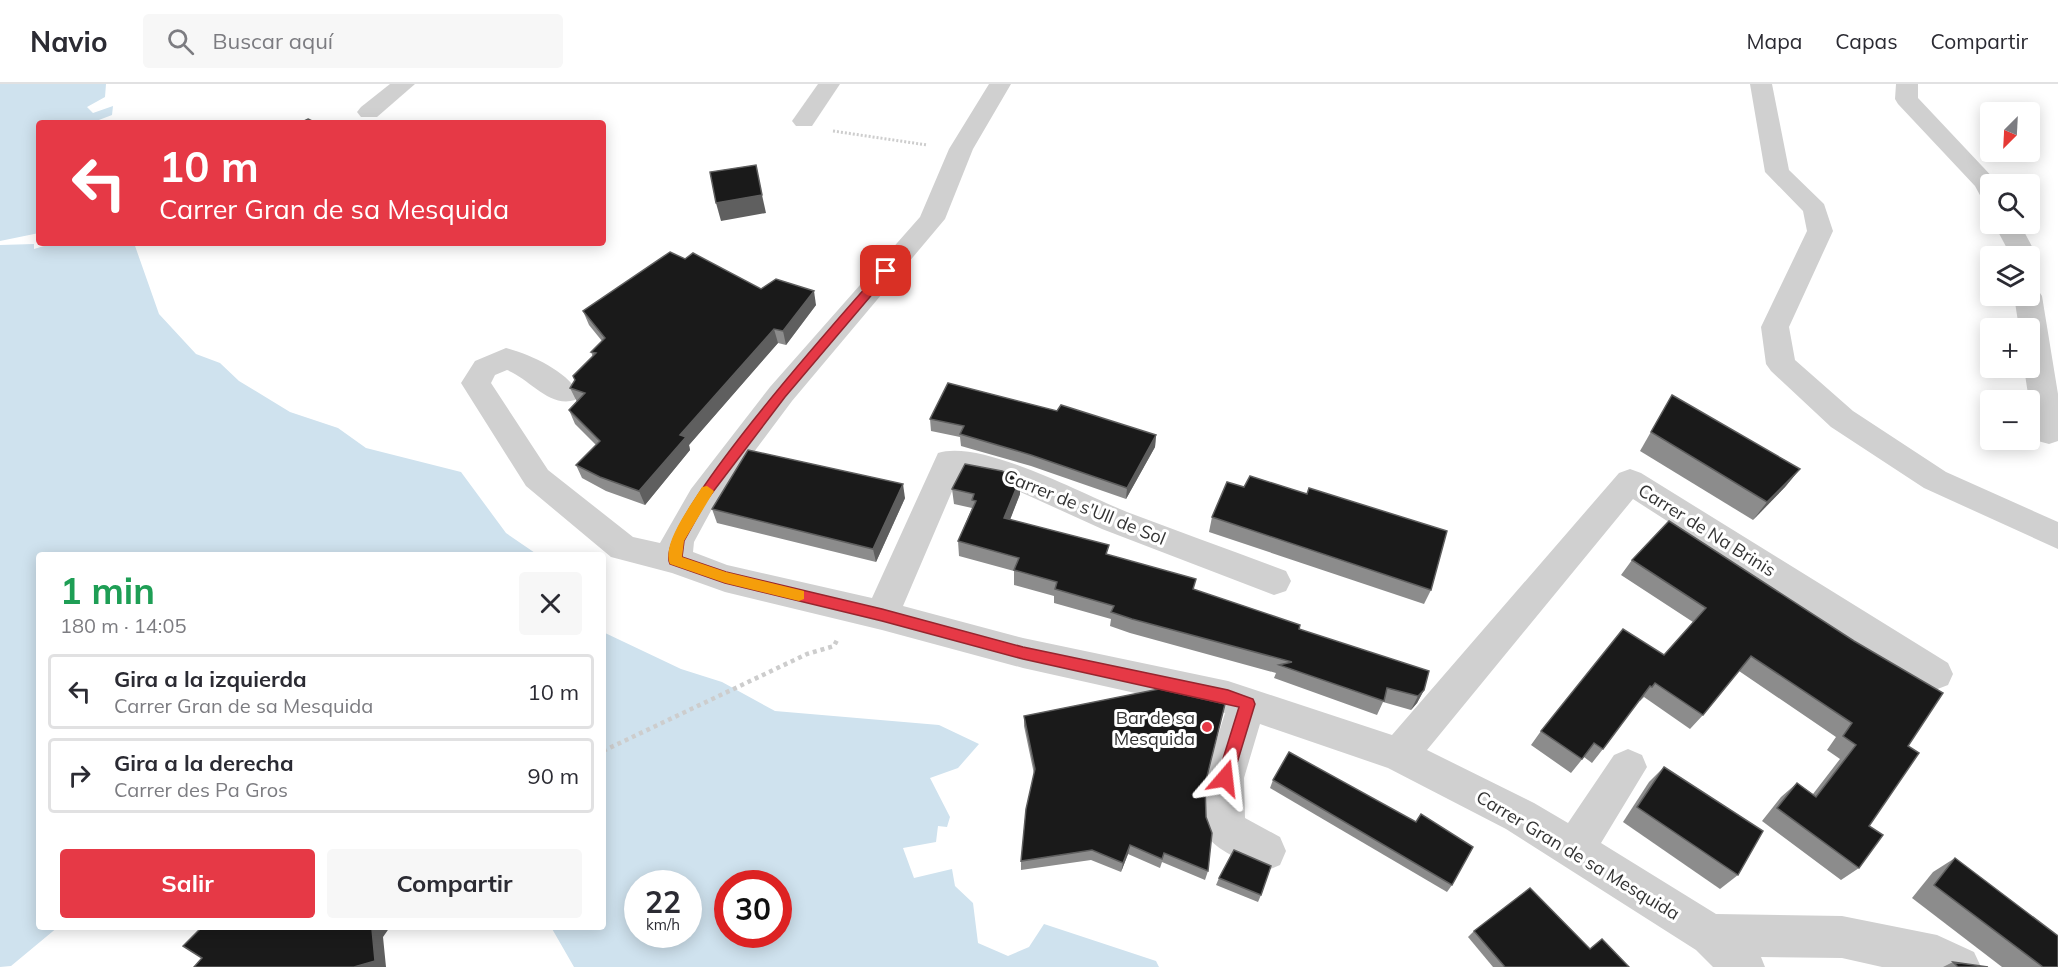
<!DOCTYPE html>
<html lang="es">
<meta charset="utf-8">
<style>
body{margin:0;font-family:Mulish,sans-serif;background:#f7f7f7;color:#2b2b33;height:100vh;display:flex;flex-direction:column;font-size:22px;white-space:nowrap}
*{box-sizing:border-box;margin:0}
p{font-size:20px;color:#7c7c81}
.icon{flex:none;width:33px;height:33px;fill:none;stroke:currentColor;stroke-width:2;stroke-linecap:round;stroke-linejoin:round}
.map{position:relative;flex:1;overflow:hidden}
.panel{position:absolute;left:36px;top:468px;width:570px;height:378px;display:flex;flex-direction:column;background:#fff;border-radius:6px;box-shadow:0 3px 15px #0003}
.panel>*{flex:none}
.hud{position:absolute;left:36px;top:36px;width:570px;height:126px;border-radius:6px;box-shadow:0 3px 15px #0003;background:#e63946;color:#fff;overflow:hidden}
.needle{width:39px;rotate:204deg}
.buttons{position:absolute;left:1980px;top:18px;display:grid;gap:12px}
.buttons a{display:grid;place-items:center;width:60px;height:60px;border-radius:6px;background:#fff;box-shadow:0 3px 15px #0003;font-size:30px}
.speed{position:absolute;left:624px;top:786px;display:flex;gap:12px;font-size:30px;font-weight:700;text-align:center}
.speed>*{display:grid;place-content:center;width:78px;height:78px;border-radius:50%;background:#fff;box-shadow:0 3px 15px #0003;line-height:1}
.speed small{font-size:15px;font-weight:400}
.speed .limit{border:9px solid #d22;background:#fff;color:#111}
.pin{position:absolute;display:grid;place-items:center;width:51px;height:51px;color:#fff;margin:-26px;border-radius:12px;box-shadow:0 3px 9px #0006}
.me{position:absolute;width:66px;margin:-33px;rotate:17deg;stroke-linejoin:round;filter:drop-shadow(0 0 4px #0008)}
.turn{display:flex;align-items:center;gap:21px;height:126px;padding:0 24px;font-size:27px}
.turn .icon{width:78px;height:78px;stroke-width:2.5}
.turn b{display:block;font-size:42px;line-height:51px}
.round{display:grid;place-items:center;flex:none;width:63px;height:63px;border-radius:6px;background:#f7f7f7}
.summary{display:flex;align-items:center;justify-content:space-between;height:102px;padding:0 24px}
h1{font-size:36px;font-weight:700;line-height:45px;color:#1e9e55}
.button{display:flex;gap:12px;margin-top:auto;padding:12px 24px}
.button a{flex:1;height:69px;border-radius:6px;background:#e63946;color:#fff;font-size:24px;font-weight:700;line-height:69px;text-align:center}
.button a+a{background:#f7f7f7;color:#2b2b33}
ul{padding:0;list-style:none}
li{display:flex;align-items:center;gap:18px;height:75px;margin:0 12px 9px;padding:0 12px;border:3px solid #e1e1e2;border-radius:6px}
li div{flex:1}
li b{display:block;font-size:22px}
li em{font-style:normal}
header{display:flex;align-items:center;gap:36px;box-sizing:border-box;height:84px;padding:0 30px;background:#fff;border-bottom:2px solid #e1e1e2}
header strong{font-size:28px}
nav{display:flex;gap:33px;margin-inline-start:auto;font-size:21px}
.search{width:420px;height:54px;background:#f7f7f7;display:flex;align-items:center;gap:15px;box-sizing:border-box;padding:0 21px;border-radius:6px;color:#7c7c81;font-size:22px}
.map>svg:first-child{display:block}
.water{fill:#cfe2ee;fill-rule:evenodd}
.lines{fill:none;stroke-linecap:round;stroke-linejoin:round}
.path-far1{stroke:#cdcdcd;stroke-width:3;stroke-dasharray:2 2;stroke-linecap:butt}
.path{stroke:#cdcdcd;stroke-width:4.5;stroke-dasharray:4 4;stroke-linecap:butt}
.minor{fill:#d0d0d0;fill-rule:evenodd}
.wall{fill:#8c8c8c}
.shaded-wall{fill:#5f5f5f}
.building{fill:#1a1a1a;stroke:#5f5f5f;stroke-width:1.5}
.route{fill:#e63946;stroke:#96252e;stroke-width:1.5}
.slow{fill:#f59e0b}
.poi-dot{fill:#e63946;stroke:#fff;stroke-width:2}
.labels{text-anchor:middle;dominant-baseline:central;stroke-width:6;stroke-linejoin:round;paint-order:stroke}
.street-label{font-size:18px;fill:#333;stroke:#fff}
.poi-label{font-size:18px;fill:#333;stroke:#fff;text-anchor:end}
</style>
<header>
<strong>Navio</strong>
<div class="search"><svg class="icon" aria-label="search" viewBox="0 0 24 24"><circle cx="10" cy="10" r="6"/><path d="M15 15l6 6"/></svg>Buscar aquí</div>
<nav><a>Mapa</a><a>Capas</a><a>Compartir</a></nav>
</header>
<div class="map">
<svg width="2058" height="883" viewBox="0 0 2058 883">
<rect width="100%" height="100%" fill="#fff"/>
<g class="water">
<polygon points="0,0 106,0 105,13 87,23 93,29 113,22 112,31 91,39 39,39 39,149 0,157"/>
<polygon points="54,159 134,159 159,230 196,270 220,279 239,297 290,328 338,344 366,364 461,388 506,449 538,471 39,471 39,843 58,843 11,882 0,883 0,161 34,160 34,165"/>
<path d="M603,548L681,585L722,598L775,627L939,641L979,660L958,684L930,694L950,733L947,743L938,742L936,758L903,764L914,794L952,785L955,802L973,819L978,859L1008,872L1029,863L1044,840L1156,877L1159,883H574L551,843H603ZM638,800H688V850H638ZM728,800H778V850H728Z"/>
</g>
<g class="lines">
<polyline class="path-far1" points="833,47 927,61"/>
<polyline class="path" points="603,667 807,570 834,562 837,556"/>
<g class="minor">
<polygon points="390,0 415,0 377,33 361,33 357,28 361,23"/>
<polygon points="818,0 840,0 812,42 796,42 792,37"/>
<path d="M989,0H1011L973,65L945,135L792,317L713,423L694,458L693,468L727,481L872,514L938,369C982,355 1084,411 1127,428C1180,448 1233,467 1286,487L1291,497L1286,507L1274,511L1102,445L1003,400L959,391L903,522L1023,554L1228,597L1392,651L1619,389L1630,385L1641,389L1948,579L1953,590L1948,601L1935,606L1922,601L1633,415L1427,666L1534,719L1568,739L1614,671L1628,665L1642,671L1647,683L1601,759L1716,830L1842,832L1937,851L1974,868L1981,883H1882L1842,874L1761,873L1765,883H1713L1696,866L1506,745L1388,684L1260,640L1244,694L1245,734L1280,753L1286,767L1280,781L1266,787C1253,782 1216,766 1210,755C1192,725 1216,659 1225,629L1023,584L882,546L725,508L672,489L611,473L526,402L461,299L475,277L506,264C531,271 565,286 579,309L575,316C549,324 530,295 507,286L495,291L491,299L548,386L633,453L660,459L691,405L770,303L920,133L949,65Z"/>
<polygon points="1750,0 1772,0 1789,86 1824,120 1833,147 1789,243 1795,276 1853,327 1946,388 2058,438 2058,465 1924,404 1831,343 1771,287 1766,280 1761,243 1807,147 1803,127 1765,88"/>
<polygon points="1896,0 1918,0 1918,14 1998,99 1990,100 1990,115 1981,113 1975,102 1898,20 1895,15"/>
<polygon points="1994,140 2020,140 2037,172 2033,178 2030,179 2030,172 2011,172"/>
<polygon points="2030,203 2038,206 2042,212 2058,310 2058,357 2049,360 2038,357 2034,349 2024,284 2030,284 2030,244 2019,244 2014,212 2030,212"/>
</g>
</g>
<g class="wall">
<polygon points="685,175 761,205 816,221 786,261 778,259 689,361 690,366 645,421 606,407 582,394 576,381 596,361 575,340 569,326 577,318 570,304 593,273 591,268 602,257 589,241 583,227"/>
<polygon points="1672,311 1800,385 1785,403 1753,436 1640,367"/>
<polygon points="1057,327 1156,351 1155,363 1126,415 1031,382 961,362 960,353 931,347 930,335"/>
<polygon points="1020,395 1020,410 1010,435 1108,471 1194,506 1299,545 1424,606 1417,619 1411,626 1383,618 1377,631 1274,594 1276,589 1130,549 1110,542 1111,535 1054,519 1054,512 1014,501 1014,487 959,472 958,457 972,424 954,420 952,405"/>
<polygon points="1244,403 1431,506 1424,520 1209,448 1212,433"/>
<polygon points="905,414 876,478 717,439 712,425"/>
<polygon points="1669,437 1908,662 1869,742 1859,784 1841,796 1762,737 1781,713 1797,699 1813,710 1840,675 1827,666 1836,653 1739,587 1703,631 1690,645 1644,613 1640,617 1639,616 1603,665 1592,679 1584,673 1571,689 1531,661 1541,647 1664,571 1693,538 1621,491 1632,476"/>
<polygon points="1024,632 1205,700 1208,787 1205,796 1162,778 1160,784 1128,770 1121,788 1091,776 1021,786 1021,777 1034,690 1024,642"/>
<polygon points="1664,683 1738,791 1720,805 1623,738 1649,698"/>
<polygon points="1273,696 1452,801 1447,808 1270,704"/>
<polygon points="1955,774 2058,883 2002,883 1912,814 1933,788"/>
<polygon points="1219,794 1261,811 1258,818 1216,801"/>
<polygon points="1474,847 1590,865 1629,883 1493,883 1468,853"/>
<polygon points="1953,878 1988,883 1943,883"/>
</g>
<g class="shaded-wall">
<polygon points="762,111 766,129 721,137 716,119"/>
<polygon points="814,207 816,221 786,261 783,247"/>
<polygon points="774,245 778,259 689,361 690,366 645,421 639,407 680,351"/>
<polygon points="1156,351 1155,363 1126,415 1127,404"/>
<polygon points="1800,385 1785,403 1753,436 1767,418"/>
<polygon points="1020,395 1020,410 1005,449 1004,434"/>
<polygon points="903,400 905,414 876,478 873,465"/>
<polygon points="1424,606 1417,619 1411,626 1418,612"/>
<polygon points="1130,761 1128,770 1121,788 1123,779"/>
<polygon points="373,843 390,843 383,853 386,883 354,883"/>
</g>
<g class="building">
<polygon points="308,35 316,39 300,39"/>
<polygon points="756,81 762,111 716,119 710,88"/>
<polygon points="670,168 685,175 693,169 761,205 776,195 814,207 783,247 774,245 680,351 686,353 639,407 600,393 576,381 600,357 569,326 585,309 570,304 575,296 573,292 596,269 591,268 605,254 583,227"/>
<polygon points="948,299 1057,327 1061,321 1156,351 1127,404 1031,371 960,350 964,342 930,335"/>
<polygon points="1672,311 1800,385 1767,418 1651,348"/>
<polygon points="748,366 903,400 873,465 712,425"/>
<polygon points="965,380 1002,387 1020,395 1004,434 1109,461 1106,470 1196,495 1193,505 1300,541 1299,545 1429,587 1424,606 1418,612 1387,604 1384,617 1279,581 1292,578 1132,535 1111,528 1114,522 1055,505 1057,498 1014,486 1019,474 958,457 976,417 972,416 974,410 952,405"/>
<polygon points="1250,392 1307,410 1309,404 1447,447 1431,506 1212,433 1227,398 1244,403"/>
<polygon points="1669,437 1854,557 1943,609 1908,662 1919,669 1869,742 1883,751 1859,784 1777,724 1797,699 1816,713 1856,661 1843,652 1852,639 1751,572 1703,631 1655,599 1652,603 1650,602 1603,665 1594,659 1582,675 1541,647 1623,545 1664,571 1706,524 1632,476"/>
<polygon points="1159,605 1225,620 1205,700 1206,733 1212,749 1208,787 1164,769 1162,775 1130,761 1123,779 1092,766 1021,777 1026,725 1035,685 1024,632"/>
<polygon points="1289,668 1416,738 1421,730 1473,763 1452,801 1273,696"/>
<polygon points="1664,683 1763,747 1738,791 1637,723"/>
<polygon points="1234,766 1271,782 1261,811 1219,794"/>
<polygon points="1955,774 2058,852 2058,883 2043,883 1934,801"/>
<polygon points="1530,804 1590,865 1602,855 1629,883 1505,883 1474,847"/>
<polygon points="202,843 373,843 372,845 375,877 354,883 194,883 202,874 183,862"/>
<polygon points="1953,878 1988,883 1958,883"/>
</g>
<path class="route" d="M882,185L892,187L785,313L706,417L684,457L682,473L726,488L882,525L1023,563L1228,606L1253,615L1255,620L1231,699L1225,702L1219,699L1217,694L1239,623L1023,575L882,537L725,499L670,480C651,441 850,222 882,185Z"/>
<path class="slow" d="M707,402L714,407L684,457L682,473L726,488L804,507V515L799,517L725,499L670,480C661,460 692,420 702,403Z"/>
<circle class="poi-dot" cx="1207" cy="643" r="6"/>
<g class="labels">
<g class="street-label">
<text transform="translate(1085 423) rotate(22)">Carrer de s'Ull de Sol</text>
<text transform="translate(1707 446) rotate(32)">Carrer de Na Brinis</text>
<text transform="translate(1578 771) rotate(31)">Carrer Gran de sa Mesquida</text>
</g>
<g class="poi-label">
<text x="1195" y="633">Bar de sa<tspan x="1195" dy="21">Mesquida</tspan></text>
</g>
</g>
</svg>
<div class="buttons">
<a><svg class="needle" viewBox="-14 -14 28 28"><path d="M0-13l5 13h-10z" fill="#e53935"/><path d="M0 13l5-13h-10z" fill="#7c7c81"/></svg></a>
<a><svg class="icon" aria-label="search" viewBox="0 0 24 24"><circle cx="10" cy="10" r="6"/><path d="M15 15l6 6"/></svg></a>
<a><svg class="icon" aria-label="layers" viewBox="0 0 24 24"><path d="M12 4l9 5-9 5-9-5zM3 14l9 5 9-5"/></svg></a>
<a>+</a>
<a>−</a>
</div>
<div class="speed"><div>22<small>km/h</small></div><div class="limit">30</div></div>
<div class="pin" style="left:886px;top:187px;background:#d93025"><svg class="icon" aria-label="arrive" viewBox="0 0 24 24"><path d="M6 21V4h12l-3 4 3 4H6"/></svg></div>
<svg class="me" style="left:1225px;top:694px" viewBox="-20 -20 40 40"><path d="M0-17L14 15 0 8-14 15z" fill="#e63946" stroke="#fff" stroke-width="4"/></svg>
<div class="hud">
<div class="turn"><svg class="icon" aria-label="left" viewBox="0 0 24 24"><path d="M17 20v-9H6M10 6l-5 5 5 5"/></svg><div><b>10 m</b>Carrer Gran de sa Mesquida</div></div>
</div>
<section class="panel">
<div class="summary"><div><h1>1 min</h1><p>180 m · 14:05</p></div><a class="round"><svg class="icon" aria-label="close" viewBox="0 0 24 24"><path d="M6 6l12 12M18 6L6 18"/></svg></a></div>
<ul>
<li><svg class="icon" aria-label="left" viewBox="0 0 24 24"><path d="M17 20v-9H6M10 6l-5 5 5 5"/></svg><div><b>Gira a la izquierda</b><p>Carrer Gran de sa Mesquida</p></div><em>10 m</em></li>
<li><svg class="icon" aria-label="right" viewBox="0 0 24 24"><path d="M7 20v-9h11M14 6l5 5-5 5"/></svg><div><b>Gira a la derecha</b><p>Carrer des Pa Gros</p></div><em>90 m</em></li>
</ul>
<div class="button"><a>Salir</a><a>Compartir</a></div>
</section>
</div>
